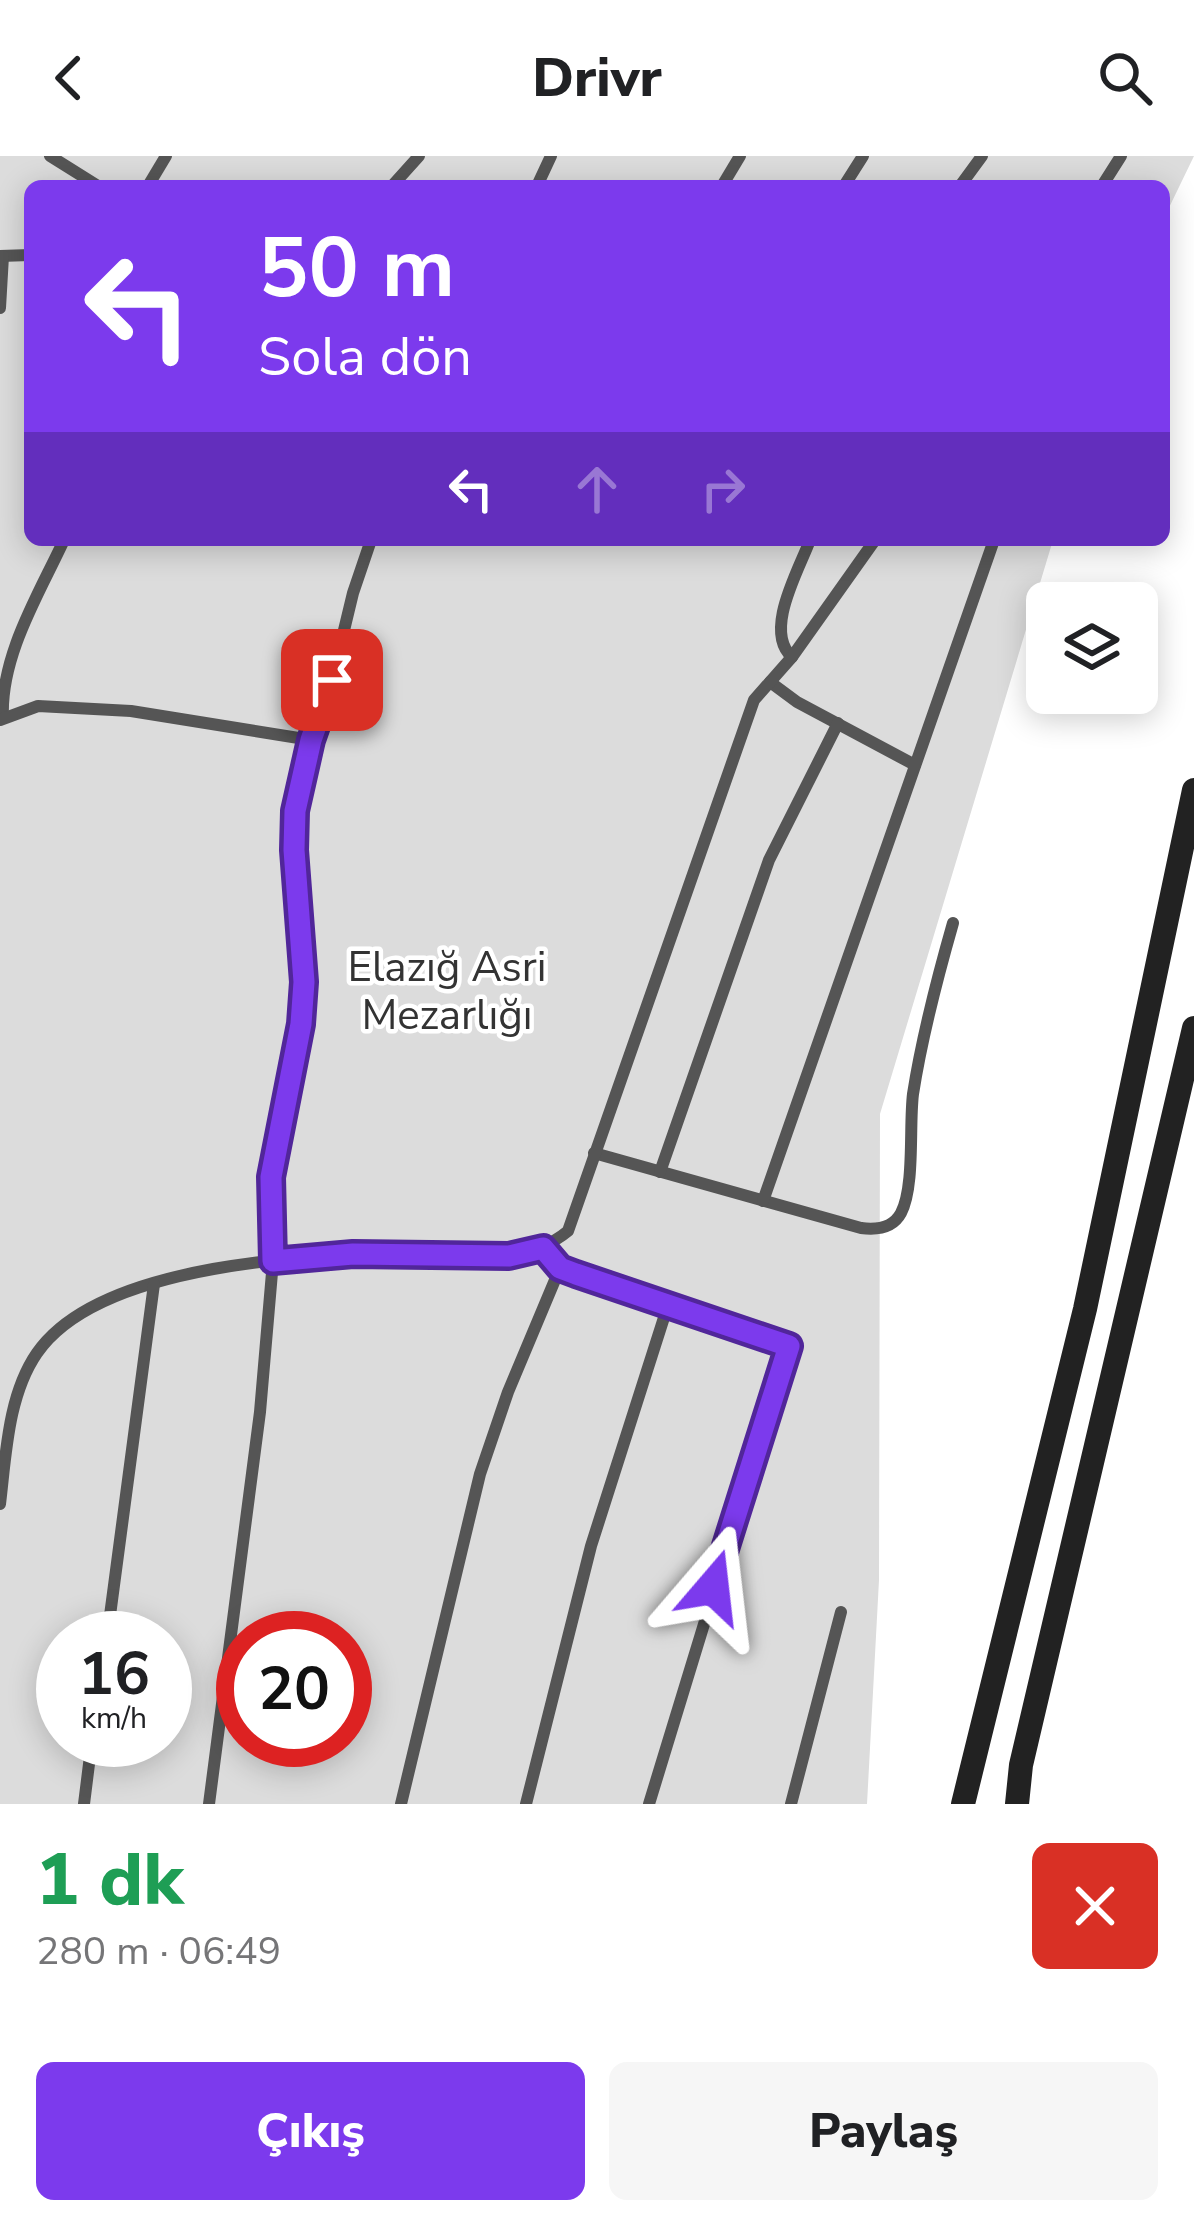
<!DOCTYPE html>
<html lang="tr">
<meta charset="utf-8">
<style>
body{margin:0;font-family:"Nunito Sans",sans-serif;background:#f6f6f6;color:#202124;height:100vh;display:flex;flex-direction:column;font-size:45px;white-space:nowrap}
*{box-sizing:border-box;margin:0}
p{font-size:39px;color:#757577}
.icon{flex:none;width:66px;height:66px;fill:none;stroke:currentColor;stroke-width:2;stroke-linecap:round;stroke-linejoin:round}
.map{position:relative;height:1648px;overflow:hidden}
.details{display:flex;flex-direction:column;background:#fff;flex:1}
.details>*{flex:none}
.top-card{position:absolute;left:24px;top:24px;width:1146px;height:366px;border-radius:18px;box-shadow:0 6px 30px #0003;background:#7c3aed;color:#fff;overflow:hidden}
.fabs{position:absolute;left:1026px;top:426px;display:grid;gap:24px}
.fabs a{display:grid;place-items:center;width:132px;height:132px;border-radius:18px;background:#fff;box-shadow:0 6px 30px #0003;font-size:60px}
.speed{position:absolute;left:36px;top:1455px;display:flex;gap:24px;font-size:60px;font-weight:700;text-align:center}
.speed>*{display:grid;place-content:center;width:156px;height:156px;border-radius:50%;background:#fff;box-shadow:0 6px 30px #0003;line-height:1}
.speed small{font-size:30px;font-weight:400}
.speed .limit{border:18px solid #d22;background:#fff;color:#111}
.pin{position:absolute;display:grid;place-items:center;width:102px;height:102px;color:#fff;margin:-51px;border-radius:24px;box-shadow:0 6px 18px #0006}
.me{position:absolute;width:132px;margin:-66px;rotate:17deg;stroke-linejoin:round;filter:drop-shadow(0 0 9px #0008)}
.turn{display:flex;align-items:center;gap:42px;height:252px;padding:0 36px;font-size:54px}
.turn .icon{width:156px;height:156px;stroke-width:2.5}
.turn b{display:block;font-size:84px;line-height:102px}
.lanes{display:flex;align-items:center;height:114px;padding:0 36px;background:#0003;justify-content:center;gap:60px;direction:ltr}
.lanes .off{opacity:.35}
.round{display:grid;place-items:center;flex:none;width:126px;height:126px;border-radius:18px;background:#f6f6f6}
.summary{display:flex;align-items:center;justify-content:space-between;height:204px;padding:0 36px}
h1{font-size:72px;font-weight:800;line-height:90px;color:#1e9e55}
.cta{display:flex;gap:24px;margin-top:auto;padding:24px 36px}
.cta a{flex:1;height:138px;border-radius:18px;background:#7c3aed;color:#fff;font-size:48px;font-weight:800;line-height:138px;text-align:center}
.cta a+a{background:#f6f6f6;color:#202124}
header{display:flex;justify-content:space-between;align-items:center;height:156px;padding:0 36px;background:#fff;font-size:54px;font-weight:800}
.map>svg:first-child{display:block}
.green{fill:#dcdcdc;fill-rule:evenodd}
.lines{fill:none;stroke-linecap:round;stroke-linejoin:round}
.lane{stroke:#555;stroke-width:12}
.secondary{stroke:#222;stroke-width:24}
.route-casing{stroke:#51269a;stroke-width:30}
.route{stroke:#7c3aed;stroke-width:21}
.labels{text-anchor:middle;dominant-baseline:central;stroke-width:9;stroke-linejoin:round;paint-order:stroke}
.park-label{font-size:42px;fill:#333;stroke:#fff}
</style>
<header><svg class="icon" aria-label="back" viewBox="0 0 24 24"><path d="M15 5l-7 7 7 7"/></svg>Drivr<svg class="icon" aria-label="search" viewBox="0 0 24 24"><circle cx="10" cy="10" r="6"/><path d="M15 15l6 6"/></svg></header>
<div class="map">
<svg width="1194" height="1648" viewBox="0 0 1194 1648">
<rect width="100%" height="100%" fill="#fff"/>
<path class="green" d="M0,0H1194L1164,62V30H30V384H1053L880,958L879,1424L867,1648H0ZM63,1482H165V1584H63ZM243,1482H345V1584H243Z"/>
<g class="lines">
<g class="lane">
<polyline points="50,0 98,30"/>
<polyline points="148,30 166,0"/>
<polyline points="392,30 419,0"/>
<polyline points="537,30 551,0"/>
<polyline points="722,30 740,0"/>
<polyline points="844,30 863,0"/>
<polyline points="960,30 982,0"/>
<polyline points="1102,30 1121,0"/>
<polyline points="0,100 30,99"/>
<polyline points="0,152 3,100"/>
<path d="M792,501C763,475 799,414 810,384"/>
<polyline points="770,526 797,546 915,609"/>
<path d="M3,562C0,500 39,438 64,384"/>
<polyline points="0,564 38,550 131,555 311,584"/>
<path d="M594,997L861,1072C876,1074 893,1072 901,1057C915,1030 909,970 913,938C922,880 937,823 953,767"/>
<polyline points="660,1016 769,704 838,567"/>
<polyline points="763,1045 994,384"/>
<polyline points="543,1092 560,1112 576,1118 789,1190 649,1648"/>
<path d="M0,1348C6,1298 8,1239 37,1197C100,1106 317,1097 418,1098C469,1099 526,1110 568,1075L754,544L792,501L875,384"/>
<polyline points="107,1482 154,1128"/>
<polyline points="84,1648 92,1584"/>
<polyline points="209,1648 260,1256 273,1105 271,1020 301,868 304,779 294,694 295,654 301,619 332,524 353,437 371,384"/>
<polyline points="401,1648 480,1318 508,1236 560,1112"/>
<polyline points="526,1648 591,1390 668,1149"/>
<polyline points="791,1648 841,1456"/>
</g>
<g class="secondary">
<polyline points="963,1648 1085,1153 1194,634"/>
<polyline points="1017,1648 1021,1609 1194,872"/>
</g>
</g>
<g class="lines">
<defs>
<polyline id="route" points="332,524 311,584 295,655 294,694 304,826 301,868 271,1021 273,1105 353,1098 509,1100 543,1092 560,1112 576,1118 789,1190 713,1431"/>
</defs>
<use href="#route" class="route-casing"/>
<use href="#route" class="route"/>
</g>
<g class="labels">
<g class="park-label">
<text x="447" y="811">Elazığ Asri<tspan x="447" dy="48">Mezarlığı</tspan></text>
</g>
</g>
</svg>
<div class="fabs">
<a><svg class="icon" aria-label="layers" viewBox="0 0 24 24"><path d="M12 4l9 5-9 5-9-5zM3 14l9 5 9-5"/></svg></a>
</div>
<div class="speed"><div>16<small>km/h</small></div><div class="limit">20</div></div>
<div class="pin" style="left:332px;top:524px;background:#d93025"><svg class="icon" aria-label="arrive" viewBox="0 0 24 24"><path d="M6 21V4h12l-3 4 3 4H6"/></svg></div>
<svg class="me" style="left:713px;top:1431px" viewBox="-20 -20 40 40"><path d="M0-17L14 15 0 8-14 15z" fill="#7c3aed" stroke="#fff" stroke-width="4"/></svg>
<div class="top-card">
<div class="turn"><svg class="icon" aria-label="left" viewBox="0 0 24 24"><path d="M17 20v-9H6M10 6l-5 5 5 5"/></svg><div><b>50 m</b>Sola dön</div></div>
<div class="lanes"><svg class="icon" aria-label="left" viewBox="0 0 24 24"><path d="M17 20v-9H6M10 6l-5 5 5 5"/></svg><svg class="icon off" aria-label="ahead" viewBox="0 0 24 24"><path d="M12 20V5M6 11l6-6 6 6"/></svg><svg class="icon off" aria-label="right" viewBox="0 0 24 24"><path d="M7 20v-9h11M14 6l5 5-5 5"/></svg></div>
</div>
</div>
<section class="details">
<div class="summary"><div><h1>1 dk</h1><p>280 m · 06:49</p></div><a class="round" style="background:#d93025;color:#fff"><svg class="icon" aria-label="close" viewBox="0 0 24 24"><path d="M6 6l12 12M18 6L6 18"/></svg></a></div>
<div class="cta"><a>Çıkış</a><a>Paylaş</a></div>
</section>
